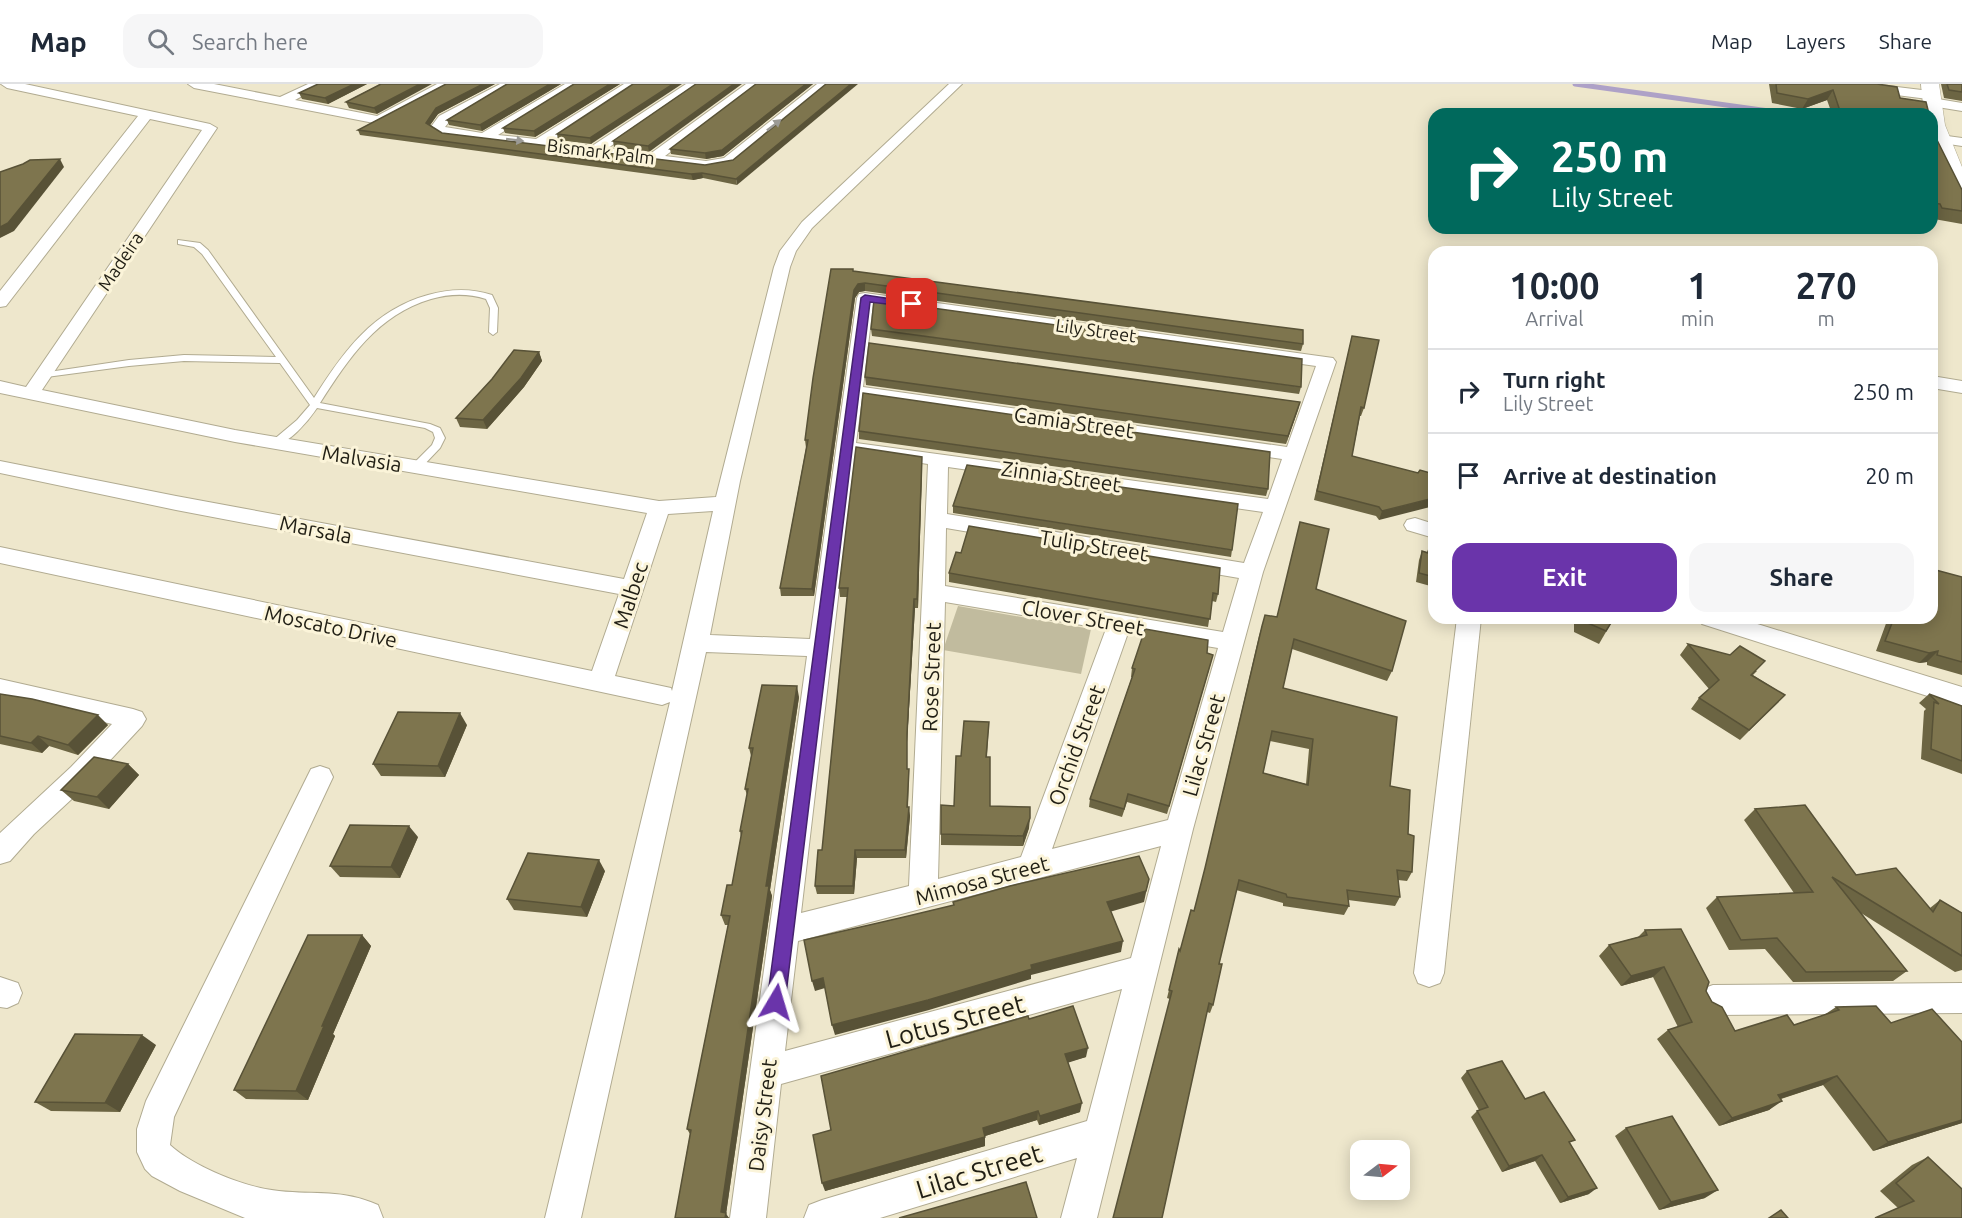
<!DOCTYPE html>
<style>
body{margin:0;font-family:Ubuntu,sans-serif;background:#f6f6f7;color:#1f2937;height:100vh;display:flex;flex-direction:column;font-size:22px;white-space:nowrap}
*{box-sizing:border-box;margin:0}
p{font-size:20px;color:#747a83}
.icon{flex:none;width:33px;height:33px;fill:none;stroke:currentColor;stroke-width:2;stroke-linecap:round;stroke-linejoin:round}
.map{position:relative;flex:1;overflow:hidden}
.side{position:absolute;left:1428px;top:162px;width:510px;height:378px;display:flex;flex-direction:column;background:#fff;border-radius:18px;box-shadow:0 3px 15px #0003}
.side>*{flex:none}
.hud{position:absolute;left:1428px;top:24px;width:510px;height:126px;border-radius:18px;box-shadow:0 3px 15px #0003;background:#00695c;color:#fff;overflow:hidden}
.needle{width:39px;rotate:74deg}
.tools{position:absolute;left:1350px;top:1056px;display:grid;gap:12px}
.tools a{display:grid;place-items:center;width:60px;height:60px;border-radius:12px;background:#fff;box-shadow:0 3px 15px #0003;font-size:30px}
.pin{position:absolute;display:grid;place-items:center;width:51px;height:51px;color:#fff;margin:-26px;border-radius:12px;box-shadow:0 3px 9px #0006}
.me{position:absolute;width:66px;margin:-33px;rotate:7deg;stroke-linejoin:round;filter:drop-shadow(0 0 4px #0008)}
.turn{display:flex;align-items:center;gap:21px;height:126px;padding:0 24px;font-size:27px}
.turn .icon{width:78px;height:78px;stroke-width:2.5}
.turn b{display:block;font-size:42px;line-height:51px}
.eta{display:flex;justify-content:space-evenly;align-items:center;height:102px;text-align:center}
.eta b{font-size:36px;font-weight:700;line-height:42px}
.cta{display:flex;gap:12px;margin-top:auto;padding:12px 24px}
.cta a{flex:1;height:69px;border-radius:18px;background:#6a34aa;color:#fff;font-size:24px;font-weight:700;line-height:69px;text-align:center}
.cta a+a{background:#f6f6f7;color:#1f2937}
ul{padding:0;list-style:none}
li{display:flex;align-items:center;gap:18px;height:84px;padding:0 24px;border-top:2px solid #e0e1e3}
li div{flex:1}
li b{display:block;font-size:22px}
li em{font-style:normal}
header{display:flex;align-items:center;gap:36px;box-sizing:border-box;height:84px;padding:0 30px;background:#fff;border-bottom:2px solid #e0e1e3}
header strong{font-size:28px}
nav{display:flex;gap:33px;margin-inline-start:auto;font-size:21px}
.search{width:420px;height:54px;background:#f6f6f7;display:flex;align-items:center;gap:15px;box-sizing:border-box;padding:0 21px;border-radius:18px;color:#747a83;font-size:22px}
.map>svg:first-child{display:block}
.green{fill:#c1bb9e}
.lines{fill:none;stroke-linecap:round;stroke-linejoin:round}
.stream{stroke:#aea1c7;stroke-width:5}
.lane-casing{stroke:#b1ab91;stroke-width:2}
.street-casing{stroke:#b1ab91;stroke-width:2}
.secondary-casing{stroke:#b1ab91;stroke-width:1}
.lane{fill:#fff;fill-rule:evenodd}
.street{fill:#fff;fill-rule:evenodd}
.secondary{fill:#fff;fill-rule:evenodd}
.wall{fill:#6c6543;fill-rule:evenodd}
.shaded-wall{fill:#585237}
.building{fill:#7e754e;stroke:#585237;stroke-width:1.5;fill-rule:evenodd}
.oneway{fill:#9b9a95}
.route{fill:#6a34aa;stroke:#45226e;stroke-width:1.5}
.labels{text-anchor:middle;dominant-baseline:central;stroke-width:6;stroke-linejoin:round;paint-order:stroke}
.far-street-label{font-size:18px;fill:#201e14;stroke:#fbf4d9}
.street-label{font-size:21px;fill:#201e14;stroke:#fbf4d9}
.near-street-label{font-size:26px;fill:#201e14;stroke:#fbf4d9}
</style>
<header>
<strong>Map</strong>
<div class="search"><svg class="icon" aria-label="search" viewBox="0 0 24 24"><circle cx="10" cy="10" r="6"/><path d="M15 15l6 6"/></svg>Search here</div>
<nav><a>Map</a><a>Layers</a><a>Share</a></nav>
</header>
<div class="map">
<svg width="1962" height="1134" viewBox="0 0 1962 1134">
<rect width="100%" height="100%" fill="#eee7cc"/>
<polygon class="green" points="958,522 1091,545 1081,590 943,566"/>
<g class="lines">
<polyline class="stream" points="1575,0 1791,30"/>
<defs>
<path id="lane" d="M178,156L200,159L208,166L314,314C343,268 373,226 428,211C450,205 470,204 492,211L498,224L497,248L493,251L489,248L490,224L486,215C467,209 449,210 431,215C377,231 349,274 320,319L430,340L440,344L445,354L440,364L420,385H412V381L432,361L435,354L433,348L425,344L317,324C309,336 287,363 272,361V357L297,336L310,321L280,279L184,277L129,282L39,294L37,292L42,289L129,276L184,271L276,273L202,170L194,163L178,160Z"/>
<g id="street">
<path d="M1,0H25L210,40L217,44L42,306L235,346L659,417L716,413L774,183L780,167L802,138L949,0H962L812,144L796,167L790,183L740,397L710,551L810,555L857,214L859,210L865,209L1333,274L1336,278L1263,488L1193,745L1097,1134H1061L1077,1074L880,1134H804L809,1121L822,1116L1087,1037L1122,905L781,1000L766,1134H730L807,572L706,568L581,1134H545L670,618L662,621L0,479V463L592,587L619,510L176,426L0,389V377L176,412L624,495L647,429L235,358L0,309V297L26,303L202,46L150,35L6,222L0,223V207L138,32L7,4ZM873,220L1316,282L1287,363L863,303ZM862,314L1282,375L1268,415L856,359ZM855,369L928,380L909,802L801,829ZM948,383L1263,428L1244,479L947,430ZM713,427L672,607L671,604L615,592L668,430ZM946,444L1239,494L1223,548L945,502ZM945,518L1106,545L1021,773L938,795ZM1128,549L1218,564L1168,736L1052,765ZM1161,762L1131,874L785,967L798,857Z"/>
<polygon points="188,0 214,0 280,13 308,0 324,0 295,16 377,32 437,0 453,0 379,40 194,4"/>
<polygon points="500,0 515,0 449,38 445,43 482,49 565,0 580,0 498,51 536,55 624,0 639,0 552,57 592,62 686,0 701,0 608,64 650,70 746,0 760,0 665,72 706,77 724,74 817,0 831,0 733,80 706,85 444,52 430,44 439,32"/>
<polygon points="1835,0 1872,0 1930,7 1936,11 1932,14 1962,19 1962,27 1925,21 1924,18 1928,15 1841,4"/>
<polygon points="1940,51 1962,54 1962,62 1935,58 1933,55"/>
<polygon points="1932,292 1962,297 1962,309 1932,304"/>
<polygon points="1415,434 1434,440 1434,454 1407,446 1404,441 1407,436"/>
<polygon points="1457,534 1481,534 1444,889 1440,899 1429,903 1418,899 1414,889"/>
<polygon points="1698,534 1738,534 1962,603 1962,623 1702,540"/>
<polygon points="0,595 133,625 142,628 146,635 142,642 89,699 34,750 10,777 0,780 0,749 71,683 112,640 0,613"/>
<path d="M320,682L329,685L333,693L174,1033L170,1061C194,1083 246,1104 279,1107C316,1111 342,1105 378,1121L383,1134H245L180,1107L152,1092L145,1085L137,1068V1045L146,1017L307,693L311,685Z"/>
<polygon points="0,893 18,899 22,909 18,919 7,924 0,923"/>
<polygon points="1962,899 1962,929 1713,931 1702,927 1697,916 1702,905 1713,901"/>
</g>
<polygon id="secondary" points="1921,0 1939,0 1945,41 1962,83 1962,111 1955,109 1952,105 1932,58 1932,30 1924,30"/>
</defs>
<use href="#lane" class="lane-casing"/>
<use href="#street" class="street-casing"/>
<use href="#secondary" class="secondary-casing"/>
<use href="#lane" class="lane"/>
<use href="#street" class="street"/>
<use href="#secondary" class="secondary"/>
</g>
<g class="wall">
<polygon points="318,0 367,0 328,20 302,15 299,9"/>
<polygon points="380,0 377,30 349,24 346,18"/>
<polygon points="446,0 495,0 438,30 430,41 442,49 705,81 733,76 737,101 703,94 693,96 360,51 358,46"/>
<polygon points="507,0 561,0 482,47 449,41 447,36"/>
<polygon points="574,0 620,0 535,53 505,49 503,44"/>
<polygon points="634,0 591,60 558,56 557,50"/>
<polygon points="696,0 649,68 614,63 613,57"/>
<polygon points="756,0 813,0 723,72 706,75 671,70 670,65"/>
<polygon points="1769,0 1877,0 1929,30 1832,30 1827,16 1802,25 1772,19"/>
<polygon points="1941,0 1962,0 1962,17 1944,14"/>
<polygon points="1932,40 1936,54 1962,106 1962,140 1934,135 1932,131"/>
<polygon points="853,185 853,187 1303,260 1301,267 865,207 859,208 855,214 814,512 781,512 780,504 806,364 805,356"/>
<polygon points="871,245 1301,303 1299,310 872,252"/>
<polygon points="1352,252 1364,324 1361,332 1360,332 1352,372 1418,389 1434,390 1379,436 1376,432 1314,416"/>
<polygon points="539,268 542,277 524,303 487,345 460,343 456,334"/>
<polygon points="865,293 1300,318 1286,360 866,301"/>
<polygon points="859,347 1268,405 1266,412 859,355"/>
<polygon points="922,381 918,524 915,524 907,658 907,685 909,685 909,693 908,723 910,732 906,774 857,774 854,810 817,810 815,802 822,766 847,513 840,513 839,504"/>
<polygon points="953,422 1232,466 1231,473 953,429"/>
<path d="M1300,438L1316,505L1392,587L1387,597L1292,565L1283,604L1390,702L1408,750L1412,788L1407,797L1398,796L1400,813L1395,822L1348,816L1349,822L1344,831L1283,822V819L1236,806L1219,880L1213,921L1210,929L1167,914L1179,865L1180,866L1194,827L1203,793L1259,552L1262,542L1277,533ZM1270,657L1309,665L1306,700L1263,689Z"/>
<polygon points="1434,450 1434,503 1416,498 1419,476 1422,467 1427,468"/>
<polygon points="949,489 1218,510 1216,518 1212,517 1208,543 949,498"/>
<polygon points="1962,493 1962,591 1927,581 1927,578 1919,579 1876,567 1888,534 1932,534"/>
<polygon points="1576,534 1614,534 1599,560 1574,548 1574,538"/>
<polygon points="1755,534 1768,534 1765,538"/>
<polygon points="1688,560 1757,587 1753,591 1785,611 1740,656 1691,625 1699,614 1709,605 1680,571"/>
<polygon points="1207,569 1211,579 1167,730 1127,718 1122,733 1089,723 1090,715 1132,593 1131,593 1132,584"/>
<polygon points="0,610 108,641 78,671 49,662 42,669 0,660"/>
<polygon points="1929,610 1962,622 1962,690 1921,675 1924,627 1926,625 1919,619"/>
<polygon points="799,613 770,806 772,812 726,1130 729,1134 675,1134 690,1050 687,1045 728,841 725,841 721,831 732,801 741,753 740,747 747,711 745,705 751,672 749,664"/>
<polygon points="989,638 987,673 990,722 1029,744 1023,762 941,761 941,750 954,722 961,672"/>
<polygon points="467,641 445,693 381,692 373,680"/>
<polygon points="128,680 139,691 109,725 74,717 61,706"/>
<polygon points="1755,725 1856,791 1930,824 1940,816 1962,829 1962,886 1955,888 1861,829 1907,887 1893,897 1793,898 1765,865 1729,866 1706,824 1717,813 1794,809 1744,736"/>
<polygon points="418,753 400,794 340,793 330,782"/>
<polygon points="605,787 587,833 514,826 507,815"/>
<polygon points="1645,846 1706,907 1712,918 1735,947 1794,941 1824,931 1836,923 1962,1039 1873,1067 1823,1001 1781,1015 1769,1026 1719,1042 1657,955 1668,946 1678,943 1653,893 1621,902 1599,872 1609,861 1638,853"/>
<polygon points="362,851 371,862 333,950 335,952 308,1016 246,1015 234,1006"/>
<polygon points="1029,935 1086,973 1068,978 1080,1028 1039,1041 1037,1036 985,1052 985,1062 825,1107 831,1046"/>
<polygon points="156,961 120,1028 51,1027 35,1018"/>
<polygon points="1467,987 1525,1015 1570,1060 1589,1110 1560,1119 1535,1077 1502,1088 1471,1033 1477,1027 1479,1026 1461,994"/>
<polygon points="1626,1044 1705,1114 1659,1126 1615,1052"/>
<polygon points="1928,1073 1962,1105 1898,1124 1880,1107 1912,1081"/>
</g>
<g class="shaded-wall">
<polygon points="354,0 367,0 328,20 325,14"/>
<polygon points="420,0 432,0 377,30 374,24"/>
<polygon points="483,0 495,0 438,30 428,44 426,39 436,24"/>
<polygon points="550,0 561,0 482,47 480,41"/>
<polygon points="610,0 620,0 535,53 534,47"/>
<polygon points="673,0 682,0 591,60 590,54"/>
<polygon points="734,0 742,0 649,68 648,62"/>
<polygon points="806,0 813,0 723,72 706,75 705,69"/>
<polygon points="851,0 858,0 737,101 736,95"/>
<polygon points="1833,6 1827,16 1802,25 1808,15"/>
<polygon points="60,75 64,83 14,147 0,154 0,143"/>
<polygon points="702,89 703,94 693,96 691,90"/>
<polygon points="865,199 865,207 859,208 855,214 814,512 812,505 854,206 858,200"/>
<polygon points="539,268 542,277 524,303 487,345 483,336"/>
<polygon points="1300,318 1298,326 1286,360 1288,352"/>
<polygon points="922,373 922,381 918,524 917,515"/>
<polygon points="1434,414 1434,422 1379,436 1382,427"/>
<polygon points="914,515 915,524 907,658 907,693 907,650"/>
<polygon points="1938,567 1927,578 1919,579 1929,569"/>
<polygon points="797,602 799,613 770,806 772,812 726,1130 729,1134 725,1134 721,1128 766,802"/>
<polygon points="460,629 467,641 445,693 438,682"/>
<polygon points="98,631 108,641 78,671 68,661"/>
<polygon points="38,652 49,662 42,669 31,659"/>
<polygon points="128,680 139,691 109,725 97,713"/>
<polygon points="909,723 910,732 906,774 905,766"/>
<polygon points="1030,734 1029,744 1023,762 1023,752"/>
<polygon points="409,742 418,753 400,794 391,783"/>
<polygon points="855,766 857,774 854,810 853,802"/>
<polygon points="599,776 605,787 587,833 581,823"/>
<polygon points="1149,795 1144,818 1106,829 1107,818"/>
<polygon points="362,851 371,862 333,950 335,952 308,1016 296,1007 322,942"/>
<polygon points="1123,857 1121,868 1031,891 1031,895 929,926 835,951 832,941 1031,881"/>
<polygon points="1664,883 1653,893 1621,902 1631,892"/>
<polygon points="823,894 825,904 815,907 812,897"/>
<polygon points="142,951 156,961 120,1028 105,1019"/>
<polygon points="1088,964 1086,973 1064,980 1065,970"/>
<polygon points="1837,992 1823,1001 1764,1020 1778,1011"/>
<polygon points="1782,1017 1769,1026 1719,1042 1732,1034"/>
<polygon points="1082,1019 1080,1028 1039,1041 1040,1032"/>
<polygon points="1038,1027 1037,1036 982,1053 983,1044"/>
<polygon points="1962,1036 1962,1039 1873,1067 1888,1058"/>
<polygon points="985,1053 985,1062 825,1107 822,1099"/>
<polygon points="1542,1071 1535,1077 1502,1088 1509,1082"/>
<polygon points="1597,1104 1589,1110 1560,1119 1568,1113"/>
<polygon points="1718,1106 1705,1114 1659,1126 1671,1118"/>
</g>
<g class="building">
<polygon points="318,0 354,0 325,14 299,9"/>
<polygon points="381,0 420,0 374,24 346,18"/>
<polygon points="446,0 483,0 436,24 426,39 442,49 705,81 733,76 826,0 851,0 736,95 702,89 691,90 358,46"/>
<polygon points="507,0 550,0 480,41 447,36"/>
<polygon points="574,0 610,0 534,47 503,44"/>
<polygon points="633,0 673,0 590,54 557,50"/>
<polygon points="696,0 734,0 648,62 613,57"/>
<polygon points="756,0 806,0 722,66 705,69 670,65"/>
<polygon points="1776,0 1877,0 1897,3 1900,14 1926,18 1929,30 1841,30 1833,6 1808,15 1777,9"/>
<polygon points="1947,0 1962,0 1962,8 1949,6"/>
<polygon points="1932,40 1936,54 1962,106 1962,127 1942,124 1940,120 1932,119"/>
<polygon points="60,75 8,139 0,143 0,88 23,80 30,76"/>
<polygon points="831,185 853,185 853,187 1303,246 1303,260 865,199 858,200 854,206 812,505 780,504 808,356 805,356 813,294"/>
<polygon points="874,216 1302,275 1301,303 871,245"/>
<polygon points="1352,252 1379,256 1364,324 1361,323 1352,372 1418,389 1420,386 1434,390 1434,414 1382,427 1379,423 1317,407"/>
<polygon points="869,259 1300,318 1288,352 865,293"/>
<polygon points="514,266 539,268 521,294 483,336 456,334 492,295"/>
<polygon points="863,309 1270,368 1268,405 859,347"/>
<polygon points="856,363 922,373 917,515 914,515 907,650 907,685 909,685 907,723 909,723 905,766 855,766 853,802 815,802 818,766 822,766 848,504 839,504"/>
<polygon points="967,381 1238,420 1232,466 953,422"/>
<path d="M1300,438L1329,445L1316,505L1406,537L1392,587L1294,555L1283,604L1397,633L1390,702L1410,706L1408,750L1414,752L1412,788L1397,786L1400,813L1347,806L1349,822L1287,813L1286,810L1239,796L1219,880H1222L1213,921L1209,919L1162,1134H1113L1172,907L1169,906L1179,865L1180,867L1191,826L1194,827L1205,784L1262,542L1265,531L1277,533ZM1272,647L1313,655L1308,701L1263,689Z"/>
<polygon points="969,442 1220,484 1218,510 1213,509 1210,535 949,489 956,468 961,469"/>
<polygon points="1434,451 1434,493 1419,489 1422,467 1428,469"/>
<polygon points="1932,485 1962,493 1962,578 1937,571 1938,567 1929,569 1885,557 1894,534 1932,534"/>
<polygon points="1581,534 1614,534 1606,547 1581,536"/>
<polygon points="1145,545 1208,556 1207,569 1213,571 1169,722 1128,710 1124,725 1090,715 1135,585 1132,584"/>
<polygon points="1688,560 1730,571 1740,562 1765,577 1751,591 1785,611 1749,646 1699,614 1719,596"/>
<polygon points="762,601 797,602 766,802 769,802 721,1128 726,1129 725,1134 675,1134 691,1046 687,1045 730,832 721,831 727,801 732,801 742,747 740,747 748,705 745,705 753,664 749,664"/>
<polygon points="0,610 32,615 98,631 68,661 38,652 31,659 0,652"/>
<polygon points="1929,610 1962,622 1962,677 1931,665 1934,618 1939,620"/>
<polygon points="398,628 460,629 438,682 373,680"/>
<polygon points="964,637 989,638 986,673 990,673 990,722 1030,723 1030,734 1023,752 941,750 941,721 954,722 956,672 961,672"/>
<polygon points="94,673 128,680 97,713 61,706"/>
<polygon points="1805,721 1856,791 1896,784 1933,828 1940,816 1962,829 1962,872 1832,793 1907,887 1806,888 1777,854 1741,856 1717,813 1813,808 1755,725"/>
<polygon points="350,741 409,742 391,783 330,782"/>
<polygon points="528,769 599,776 581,823 507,815"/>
<polygon points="1139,772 1149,795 1146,807 1107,818 1123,857 1031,881 1032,885 928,916 832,941 823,894 812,897 804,856 904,833 954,821 953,818 1010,802"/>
<polygon points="1681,845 1709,898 1706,907 1712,918 1722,923 1735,947 1787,931 1794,941 1839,926 1836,923 1876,922 1891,939 1932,925 1962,958 1962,1036 1888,1058 1837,992 1778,1011 1782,1017 1732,1034 1668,946 1692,938 1664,883 1631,892 1609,861 1647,851 1645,846"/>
<polygon points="308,851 362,851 322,942 324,942 296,1007 234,1006"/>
<polygon points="1073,922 1088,964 1065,970 1082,1019 1040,1032 1038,1027 983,1044 985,1053 822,1099 813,1051 831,1046 821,992 1028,932 1029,935"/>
<polygon points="75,950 142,951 105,1019 35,1018"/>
<polygon points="1502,977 1525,1015 1544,1008 1575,1056 1569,1058 1597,1104 1568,1113 1542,1071 1509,1082 1477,1027 1488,1023 1467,987"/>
<polygon points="1672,1032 1718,1106 1671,1118 1626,1044"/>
<polygon points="1928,1073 1962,1105 1962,1134 1875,1134 1914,1117 1896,1099"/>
<polygon points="1026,1098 1037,1134 899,1134"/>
<polygon points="1781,1126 1788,1134 1769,1134"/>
</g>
<defs><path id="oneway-solid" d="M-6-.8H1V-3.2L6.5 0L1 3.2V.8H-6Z" transform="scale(1.5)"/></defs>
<g class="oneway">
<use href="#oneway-solid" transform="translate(774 41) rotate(-38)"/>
<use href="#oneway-solid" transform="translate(515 56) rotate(7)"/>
</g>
<polygon class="route" points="865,211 912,218 916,220 912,223 870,218 785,918 782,924 776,926 770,924 767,918 861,214"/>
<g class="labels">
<g class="far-street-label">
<text transform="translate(601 67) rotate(7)">Bismark Palm</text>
<text transform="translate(120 177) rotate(-56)">Madeira</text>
<text transform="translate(1096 246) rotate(8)">Lily Street</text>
</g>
<g class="street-label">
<text transform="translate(1074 338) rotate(8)">Camia Street</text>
<text transform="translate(362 374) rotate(9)">Malvasia</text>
<text transform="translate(1061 392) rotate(8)">Zinnia Street</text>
<text transform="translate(316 445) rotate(11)">Marsala</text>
<text transform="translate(1094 461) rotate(9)">Tulip Street</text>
<text transform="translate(630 511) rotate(-72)">Malbec</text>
<text transform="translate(1083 533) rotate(10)">Clover Street</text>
<text transform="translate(331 542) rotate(12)">Moscato Drive</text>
<text transform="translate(931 593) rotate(-88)">Rose Street</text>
<text transform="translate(1076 661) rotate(-70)">Orchid Street</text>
<text transform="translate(1203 661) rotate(-74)">Lilac Street</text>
<text transform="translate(982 796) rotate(-15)">Mimosa Street</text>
<text transform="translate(762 1031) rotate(-83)">Daisy Street</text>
</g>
<g class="near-street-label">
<text transform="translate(955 937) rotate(-15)">Lotus Street</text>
<text transform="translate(979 1087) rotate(-17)">Lilac Street</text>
</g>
</g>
</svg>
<div class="tools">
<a><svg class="needle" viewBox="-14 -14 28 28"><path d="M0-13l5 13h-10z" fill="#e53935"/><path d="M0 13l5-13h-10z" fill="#747a83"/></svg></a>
</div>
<div class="pin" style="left:912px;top:220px;background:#d93025"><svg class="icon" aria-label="arrive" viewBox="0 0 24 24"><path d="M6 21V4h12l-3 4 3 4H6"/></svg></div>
<svg class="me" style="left:776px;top:918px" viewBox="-20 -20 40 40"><path d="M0-17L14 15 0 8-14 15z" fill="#6a34aa" stroke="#fff" stroke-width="4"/></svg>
<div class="hud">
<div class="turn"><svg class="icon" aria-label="right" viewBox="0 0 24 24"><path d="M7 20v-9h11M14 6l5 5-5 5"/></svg><div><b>250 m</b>Lily Street</div></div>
</div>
<section class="side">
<div class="eta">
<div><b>10:00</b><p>Arrival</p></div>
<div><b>1</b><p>min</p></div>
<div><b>270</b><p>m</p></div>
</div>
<ul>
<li><svg class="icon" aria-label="right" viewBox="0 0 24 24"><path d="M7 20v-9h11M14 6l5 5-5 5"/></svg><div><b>Turn right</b><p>Lily Street</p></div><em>250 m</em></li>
<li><svg class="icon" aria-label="arrive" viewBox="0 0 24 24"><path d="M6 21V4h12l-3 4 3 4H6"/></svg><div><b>Arrive at destination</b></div><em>20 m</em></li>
</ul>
<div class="cta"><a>Exit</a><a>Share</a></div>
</section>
</div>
